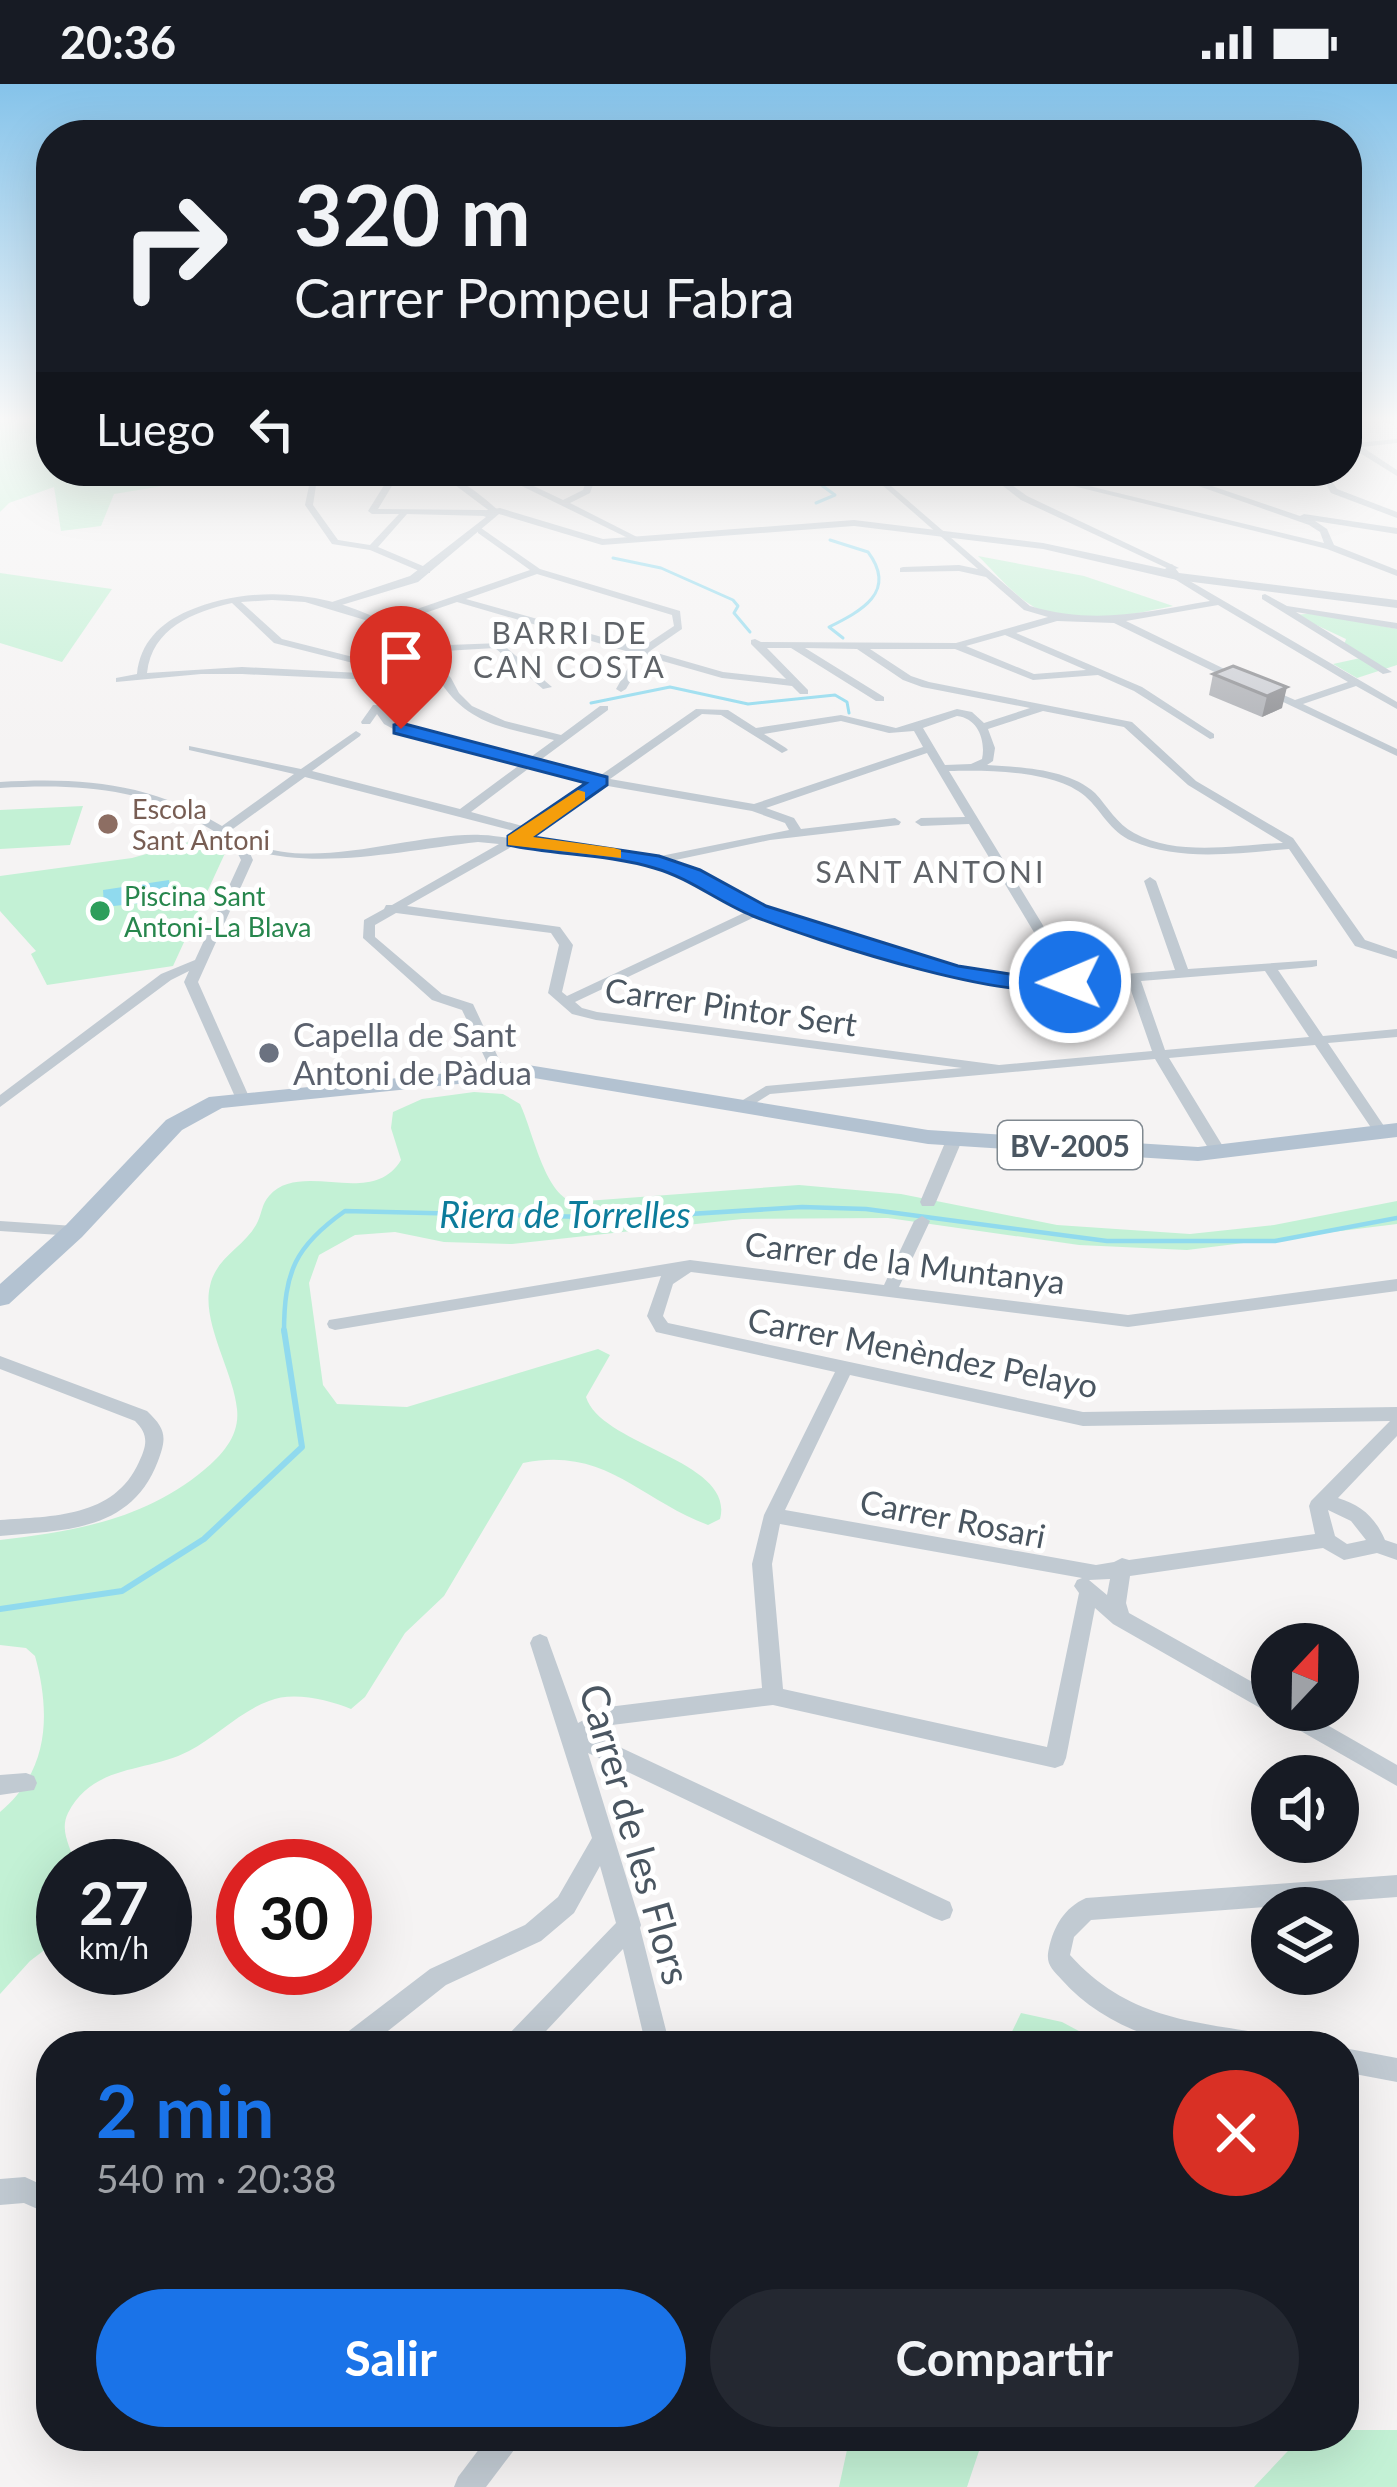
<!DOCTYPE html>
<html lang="es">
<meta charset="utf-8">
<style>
body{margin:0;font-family:Lato,sans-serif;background:#242831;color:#f1f3f6;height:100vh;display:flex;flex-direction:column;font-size:45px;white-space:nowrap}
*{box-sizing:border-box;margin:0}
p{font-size:39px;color:#9ea1a6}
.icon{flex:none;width:66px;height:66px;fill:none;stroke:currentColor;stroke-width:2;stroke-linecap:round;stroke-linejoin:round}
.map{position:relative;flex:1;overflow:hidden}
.side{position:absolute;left:36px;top:1947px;width:1323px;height:420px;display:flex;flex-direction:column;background:#171b24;border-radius:48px;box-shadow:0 12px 48px #0002}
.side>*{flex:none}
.banner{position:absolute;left:36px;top:36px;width:1326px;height:366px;border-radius:48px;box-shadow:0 12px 48px #0002;background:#171b24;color:#f1f3f6;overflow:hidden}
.needle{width:78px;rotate:22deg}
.fabs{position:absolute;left:1251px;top:1539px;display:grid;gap:24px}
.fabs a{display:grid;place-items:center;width:108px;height:108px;border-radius:50%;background:#171b24;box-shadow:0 12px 48px #0002;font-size:60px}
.speed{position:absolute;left:36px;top:1755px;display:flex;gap:24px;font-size:60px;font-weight:700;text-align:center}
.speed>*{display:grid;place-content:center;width:156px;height:156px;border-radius:50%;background:#171b24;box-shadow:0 12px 48px #0002;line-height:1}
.speed small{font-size:30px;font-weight:400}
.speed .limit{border:18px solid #d22;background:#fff;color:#111}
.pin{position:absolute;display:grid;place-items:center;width:102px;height:102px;color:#fff;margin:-123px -51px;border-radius:50% 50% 50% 0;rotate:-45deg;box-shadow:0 0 12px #0007}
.pin .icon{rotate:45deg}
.me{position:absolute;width:132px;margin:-66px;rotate:269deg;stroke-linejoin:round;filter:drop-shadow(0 0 9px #0008)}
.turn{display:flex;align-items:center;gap:42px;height:252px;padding:0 60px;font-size:54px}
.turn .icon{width:156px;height:156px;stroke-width:2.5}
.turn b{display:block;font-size:84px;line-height:102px}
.then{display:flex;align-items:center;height:114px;padding:0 60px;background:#0003;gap:24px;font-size:45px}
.round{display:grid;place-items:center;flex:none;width:126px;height:126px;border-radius:63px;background:#242831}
.summary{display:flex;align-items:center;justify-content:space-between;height:204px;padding:0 60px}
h1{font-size:72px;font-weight:700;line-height:90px;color:#1a73e8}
.cta{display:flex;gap:24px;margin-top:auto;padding:24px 60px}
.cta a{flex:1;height:138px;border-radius:72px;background:#1a73e8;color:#fff;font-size:48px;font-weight:700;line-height:138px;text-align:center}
.cta a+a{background:#242831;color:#f1f3f6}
.status{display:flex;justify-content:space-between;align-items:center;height:84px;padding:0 60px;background:#171b24;direction:ltr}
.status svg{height:33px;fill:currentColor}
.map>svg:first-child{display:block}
.green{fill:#c3f1d5}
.water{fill:#90daee}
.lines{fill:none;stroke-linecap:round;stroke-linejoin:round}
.stream-far2{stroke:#90daee;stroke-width:3}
.stream-far1{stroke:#90daee;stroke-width:4.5}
.stream{stroke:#90daee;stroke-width:6}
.minor{fill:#c1cad2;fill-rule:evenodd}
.tertiary{fill:#c1cad2;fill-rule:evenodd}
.primary{fill:#b3c2d1;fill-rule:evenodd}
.wall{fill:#b0b2b7}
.shaded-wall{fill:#909195}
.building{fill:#cdcfd5;stroke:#909195;stroke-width:3}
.route{fill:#1a73e8;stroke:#114b97;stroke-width:3}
.slow{fill:#f59e0b}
.education-dot{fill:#8d6e63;stroke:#fff;stroke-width:4.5}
.leisure-dot{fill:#2e9e5b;stroke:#fff;stroke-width:4.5}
.worship-dot{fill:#6b7280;stroke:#fff;stroke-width:4.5}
.labels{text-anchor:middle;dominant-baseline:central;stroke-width:10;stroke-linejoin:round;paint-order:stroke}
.far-education-label{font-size:27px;fill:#785e54;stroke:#fff;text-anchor:start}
.far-leisure-label{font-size:27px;fill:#27864d;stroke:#fff;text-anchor:start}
.far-neighbourhood-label{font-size:30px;letter-spacing:3px;fill:#5f6368;stroke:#fff}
.shield{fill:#fff;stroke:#808990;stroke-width:3}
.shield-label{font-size:30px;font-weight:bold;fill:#4a5661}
.street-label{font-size:33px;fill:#4a5661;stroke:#fff}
.worship-label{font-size:33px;fill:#5b616d;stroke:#fff;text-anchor:start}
.water-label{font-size:36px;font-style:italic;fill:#0c7c9b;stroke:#fff}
.near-street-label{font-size:39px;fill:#4a5661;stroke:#fff}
</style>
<div class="status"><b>20:36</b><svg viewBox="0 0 49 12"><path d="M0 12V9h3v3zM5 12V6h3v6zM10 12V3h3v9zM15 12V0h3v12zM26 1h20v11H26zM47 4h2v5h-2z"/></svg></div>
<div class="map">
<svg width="1397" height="2403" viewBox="0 0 1397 2403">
<rect width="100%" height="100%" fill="#f5f3f3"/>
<g class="green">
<polygon points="0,334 51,334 51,387 278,389 223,392 114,410 101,442 61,447 54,403 9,419 0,428"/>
<path d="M978,472L1084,492L1173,522C1132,530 1073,546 1034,523C1013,511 995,488 978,472Z"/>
<polygon points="0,489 112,505 62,578 0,559"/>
<polygon points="1316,529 1397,545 1397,581 1357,594 1333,580 1365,573 1344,561 1346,555 1295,531"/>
<polygon points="83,722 70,761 0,765 0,726"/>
<polygon points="207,753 226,767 173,882 47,901 31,870 36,867 0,827 0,792 132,774"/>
<path d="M474,1008L503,1010L520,1020C533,1047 544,1109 573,1118L799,1101L901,1110L1057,1141L1190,1150L1274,1141L1397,1117V1140L1187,1166L1079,1161L888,1134L742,1135L512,1160L444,1158L395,1148L355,1151L319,1171L309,1199L323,1301L337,1320L407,1323L598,1265L610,1271L586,1313C601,1362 736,1376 720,1435L708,1441C639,1415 605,1362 523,1379L444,1512L405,1549L365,1613L351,1625C328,1616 293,1607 269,1617C241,1627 216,1653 189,1667C147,1689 94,1679 68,1729C59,1747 71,1764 76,1782H63V1852L30,1877L0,1910V1728C49,1687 51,1630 35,1572L26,1564L0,1561V1456C75,1447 144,1436 204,1386C223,1370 240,1351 237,1325C234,1289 201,1238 210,1202C216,1172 247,1162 258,1137C262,1128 262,1120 269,1112C301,1075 372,1125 401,1076L391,1044L393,1028L422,1015Z"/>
<polygon points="1021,1929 1062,1938 1107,1962 1005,1962"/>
<polygon points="1344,2346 1397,2346 1397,2403 1254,2403 1302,2352 1344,2352"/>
<polygon points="850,2352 984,2352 967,2403 839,2403"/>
</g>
<polygon class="water" points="169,796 171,816 104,823 103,806"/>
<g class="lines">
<g class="stream-far2">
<polyline points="802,387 835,411 816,419"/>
<path d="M830,456L868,468C898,508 861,527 829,543L843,554"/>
<polyline points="613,474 661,484 733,516 738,522 734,529 750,548"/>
<polyline points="591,619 670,603 748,620 835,611 847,618 849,629"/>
</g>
<path class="stream-far1" d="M284,1249C284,1188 295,1162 345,1127L626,1134L802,1123L866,1125L1107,1157H1275L1397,1134"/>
<polyline class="stream" points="0,1525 122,1507 204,1455 302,1363 284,1246"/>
<g class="minor">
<polygon points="1347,355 1356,359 1397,355 1397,359 1362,363 1397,386 1397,392 1347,361"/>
<polygon points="393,387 401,387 378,425 485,426 489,429 485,432 407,430 378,463 430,485 430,489 424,489 370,466 332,460 305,421 310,397 317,395 313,421 338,456 370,461 399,430 372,430 368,427"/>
<path d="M422,387C453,387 476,407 498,426L491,428L451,398Z"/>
<polygon points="502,387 563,416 583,406 590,387 598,387 590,409 570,419 641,455 634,457 493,388"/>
<polygon points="984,387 993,387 1027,412 1179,484 1171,486 1021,416"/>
<polygon points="1013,387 1027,387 1324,459 1320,448 1309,441 1156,387 1168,387 1300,432 1304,430 1397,444 1397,450 1315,437 1327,445 1334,461 1397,486 1397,492 1327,465"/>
<polygon points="1263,387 1280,387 1322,395 1317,387 1325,387 1337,405 1397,428 1397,434 1331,409 1326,400"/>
<path d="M876,389L1030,522C1095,541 1145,528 1210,517L1168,491L1176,489L1397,618V625L1356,602L1303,620L1397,665V672L1264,609L1263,607L1268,604L1295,616L1348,598L1218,521L1126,537L1243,594V598H1235L1114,539L1057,537L1016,549L1142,603L1214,650V654L1210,655L1134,607L1098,591L1033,596L955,565H870L911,592L929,598L1132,638L1196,697L1293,754L1365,856L1397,867V875L1355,862L1289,765C1237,769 1181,778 1132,757C1110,748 1102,727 1085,712C1055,686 987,686 949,687L1075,894L1175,886L1144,797L1150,793L1156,797L1188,885L1317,876V882L1312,883L1278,886L1323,952L1397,945V953L1328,959L1388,1048L1386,1051H1376L1315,961L1169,974L1227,1069L1219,1074L1211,1069L1155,975L770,1010L743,1027L736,1022L738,1019L766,1002L962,984L596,936L572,930L548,909L559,861L551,849L396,829L375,841V853L442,910L473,920L505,988L503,991H493L462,926L432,916L363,854L364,836L384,825L386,821H392L499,760L478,758C405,766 319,787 248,765L253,776L198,898L250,1015L248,1018L243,1019L236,1015L184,898L189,887L171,896L0,1023V1011L161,890L195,876L241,776C233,757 217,749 200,739C139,702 70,700 0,704V698C83,693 150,699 222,742L294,690L189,666V662L301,685L356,647L361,650L360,652L312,687L460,725L521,680L397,647L384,640L377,630L370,640H362L361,638L373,621H381L392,636L405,643L528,675L554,656C508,644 470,642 441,599L242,590H201L116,598V594L137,590C140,559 160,539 188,527C249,501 323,506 382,537L530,486L478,449V445L481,444L540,485L680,527L682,545L650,567L723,588L786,595L751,560V556L755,555L761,558L956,559L1048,533L1024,526L986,493L959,487L900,488V484L903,483L959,481L978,485L873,393ZM537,490L672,531L674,542L641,564L466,515ZM272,516L305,518L365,536L374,541L375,544C396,548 418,566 431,584L357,574L282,555L241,518ZM457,518L636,570L616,605L621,608L626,605L645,572L722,594L792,602L800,610H808V606L767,564H791L876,617H884V613L805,564L857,565L903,596L922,603L1030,624L984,639L972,628L957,625L896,644L841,631L756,644L728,626L696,625L598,693L539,677L608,626V622H600L561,651L505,637L472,622L459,609L451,594L428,568L495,564L543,605L552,603L501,559L422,562L390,541ZM232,519L274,559L357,580L437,593L242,583L147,589C152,544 193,528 232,519ZM1005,551L1086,586L1034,590L966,562ZM1043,627L1124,643L1188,701L1283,759C1236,761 1178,773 1134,749C1117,740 1108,723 1095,709C1069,685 1021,683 987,681L993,677L995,664L988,645ZM702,630L721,631L782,669L788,666L786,664L764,650L841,637L889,649L914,647L923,663L754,720L610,695ZM957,632C978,634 986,657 982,675L971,680L945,681L923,644ZM927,669L965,733L921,734L915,738L921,742L969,740L1062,895L1036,897L957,885L762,824L697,787L666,778L770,756L899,741L901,738L895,734L801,745L794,734L766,724ZM532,682L591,698L526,743L471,728ZM305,693L518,748L509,754C500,753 491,751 481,751C407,748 295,797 230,747ZM602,701L752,727L785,739L789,746L651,774L636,769L523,756ZM513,762L635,777L689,793L748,827L567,912L562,908L573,861L560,843L407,822ZM759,831L955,893L1036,905L1128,898L1152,967L999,981L597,928L582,924L575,918ZM1265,887L1309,953L1165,966L1141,897Z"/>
<polygon points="1265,510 1287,522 1397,539 1397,545 1296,528 1392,588 1383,590 1262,515 1262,511"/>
<polygon points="955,1049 963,1054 936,1118 934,1122 922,1122 920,1118 947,1054"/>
<path d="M922,1132L930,1137L899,1203L1128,1231L1397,1195V1207L1128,1243L691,1188L673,1200L663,1232L668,1239L1083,1328L1397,1323V1352L1338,1414C1361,1421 1375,1433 1385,1456L1397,1460V1476L1377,1469L1344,1476L1323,1464L1130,1492L1126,1519L1129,1529L1272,1609V1626H1301L1397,1681V1702L1113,1540L1095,1524L1066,1674L1063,1681L1055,1684L773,1621L612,1641L594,1651L950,1818L953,1826L950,1834L942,1837L934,1834L588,1669L641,1841L640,1844L670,1962H646L623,1865L532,1962H503L506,1953L616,1839L600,1782L574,1829L541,1857L446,1901L369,1962H338L341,1953L430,1885L525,1841L558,1813L592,1754L530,1559L533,1553L540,1550L547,1553L578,1639L608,1623L762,1604L752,1480L764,1431L835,1288L656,1248L647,1232L661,1192L335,1246L329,1244L327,1240L329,1236L690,1176L884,1201L914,1137ZM850,1291L1083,1342L1390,1337L1311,1417L1309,1422L1315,1450L1129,1476L1122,1474L1114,1478L1096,1481L785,1426ZM1328,1426L1351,1437L1366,1456L1347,1460L1335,1452ZM780,1440L1082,1494L1077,1496L1074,1502L1079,1509L1047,1663L783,1605L772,1480ZM1110,1495L1107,1511L1089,1496Z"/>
<polygon points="0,1137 74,1142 82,1147 74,1152 0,1147"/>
<path d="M0,1272L147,1327C166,1345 167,1353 158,1377C131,1448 65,1446 0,1452V1436C52,1432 114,1434 139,1378C147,1361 149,1351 135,1337L0,1285Z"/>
<polygon points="26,1689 34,1692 37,1699 34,1706 0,1711 0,1691"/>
<path d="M1397,1791V1813L1091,1836L1074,1853L1070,1871C1127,1934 1188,1937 1267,1950L1276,1953L1279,1962C1251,1962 1222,1965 1194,1962C1146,1956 1094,1933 1062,1896C1052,1885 1045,1880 1049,1864C1054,1842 1064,1824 1086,1814Z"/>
<polygon points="1344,1964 1397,1974 1397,1998 1344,1988"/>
<polygon points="25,2093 51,2105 51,2131 24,2119 0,2121 0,2095"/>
<polygon points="489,2352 521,2352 517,2362 486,2403 454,2403 458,2393"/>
</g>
<polygon class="tertiary" points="500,424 603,455 854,436 1043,459 1165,485 1172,480 1179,489 1397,516 1397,524 1177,496 1043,465 854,442 602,461 499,430 418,498 335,523 329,519 410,492 486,433 481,431 481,427"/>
<polygon class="primary" points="528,981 928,1046 1198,1063 1397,1039 1397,1053 1198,1077 928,1060 528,993 222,1024 182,1046 82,1153 9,1220 0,1222 0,1200 66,1141 166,1036 209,1013"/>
</g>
<polygon class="wall" points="1233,582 1282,624 1262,633 1209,611 1213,590"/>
<polygon class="shaded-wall" points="1287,603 1282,624 1262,633 1267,612"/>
<polygon class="building" points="1233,582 1287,603 1267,612 1213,590"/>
<linearGradient id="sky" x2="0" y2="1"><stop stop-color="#85c3ea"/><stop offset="0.5" stop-color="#fafafa"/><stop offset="1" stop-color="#fafafa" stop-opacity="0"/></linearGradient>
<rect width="1397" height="670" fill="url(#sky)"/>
<path class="route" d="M401,639L607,693V701L533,753L659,772L700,786L766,822L958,882L1036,894L1070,891L1081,898C1040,932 806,853 753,832C718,818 690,794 654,784C607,770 555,771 508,761V752L586,699L394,649V641Z"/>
<polygon class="slow" points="578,706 585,708 585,716 533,753 614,764 621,766 621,774 508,761 508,752"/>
<circle class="education-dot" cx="108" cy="740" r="12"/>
<circle class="leisure-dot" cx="100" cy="827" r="12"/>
<circle class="worship-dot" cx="269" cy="969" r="12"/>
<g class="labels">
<g class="far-education-label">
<text x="132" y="724">Escola<tspan x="132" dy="31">Sant Antoni</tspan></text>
</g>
<g class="far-leisure-label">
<text x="124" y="811">Piscina Sant<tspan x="124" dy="31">Antoni-La Blava</tspan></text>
</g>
<g class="far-neighbourhood-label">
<text x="570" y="548">BARRI DE<tspan x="570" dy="34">CAN COSTA</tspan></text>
<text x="931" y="787">SANT ANTONI</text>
</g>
<rect class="shield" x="998" y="1037" width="144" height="48" rx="9"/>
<g class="shield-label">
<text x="1070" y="1061">BV-2005</text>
</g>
<g class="street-label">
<text transform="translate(731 922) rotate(8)">Carrer Pintor Sert</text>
<text transform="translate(905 1178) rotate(7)">Carrer de la Muntanya</text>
<text transform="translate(923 1268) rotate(11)">Carrer Menèndez Pelayo</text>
<text transform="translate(953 1434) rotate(11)">Carrer Rosari</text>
</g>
<g class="worship-label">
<text x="293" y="950">Capella de Sant<tspan x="293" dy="38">Antoni de Pàdua</tspan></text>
</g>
<g class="water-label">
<text x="565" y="1130">Riera de Torrelles</text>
</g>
<g class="near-street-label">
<text transform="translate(636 1750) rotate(74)">Carrer de les Flors</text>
</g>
</g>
</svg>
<div class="fabs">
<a><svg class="needle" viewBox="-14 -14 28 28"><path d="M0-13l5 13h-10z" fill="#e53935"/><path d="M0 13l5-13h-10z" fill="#9ea1a6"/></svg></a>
<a><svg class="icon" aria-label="sound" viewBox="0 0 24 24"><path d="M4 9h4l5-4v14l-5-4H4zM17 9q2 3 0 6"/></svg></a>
<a><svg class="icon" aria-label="layers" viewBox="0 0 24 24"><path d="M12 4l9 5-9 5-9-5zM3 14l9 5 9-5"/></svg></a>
</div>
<div class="speed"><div>27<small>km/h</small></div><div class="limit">30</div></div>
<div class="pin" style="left:401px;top:645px;background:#d93025"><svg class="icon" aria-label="arrive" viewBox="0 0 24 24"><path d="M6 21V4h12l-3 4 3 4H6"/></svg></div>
<svg class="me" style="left:1070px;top:898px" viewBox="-20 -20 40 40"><circle r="17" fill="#1a73e8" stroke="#fff" stroke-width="3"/><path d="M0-11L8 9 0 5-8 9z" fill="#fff"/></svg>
<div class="banner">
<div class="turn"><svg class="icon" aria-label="right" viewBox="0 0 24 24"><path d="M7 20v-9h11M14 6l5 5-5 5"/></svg><div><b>320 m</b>Carrer Pompeu Fabra</div></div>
<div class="then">Luego<svg class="icon" aria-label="left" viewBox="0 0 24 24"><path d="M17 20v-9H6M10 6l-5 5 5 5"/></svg></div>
</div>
<section class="side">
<div class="summary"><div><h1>2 min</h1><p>540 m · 20:38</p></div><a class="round" style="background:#d93025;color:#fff"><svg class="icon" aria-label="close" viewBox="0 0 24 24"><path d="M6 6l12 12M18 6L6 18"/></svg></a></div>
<div class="cta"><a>Salir</a><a>Compartir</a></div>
</section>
</div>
